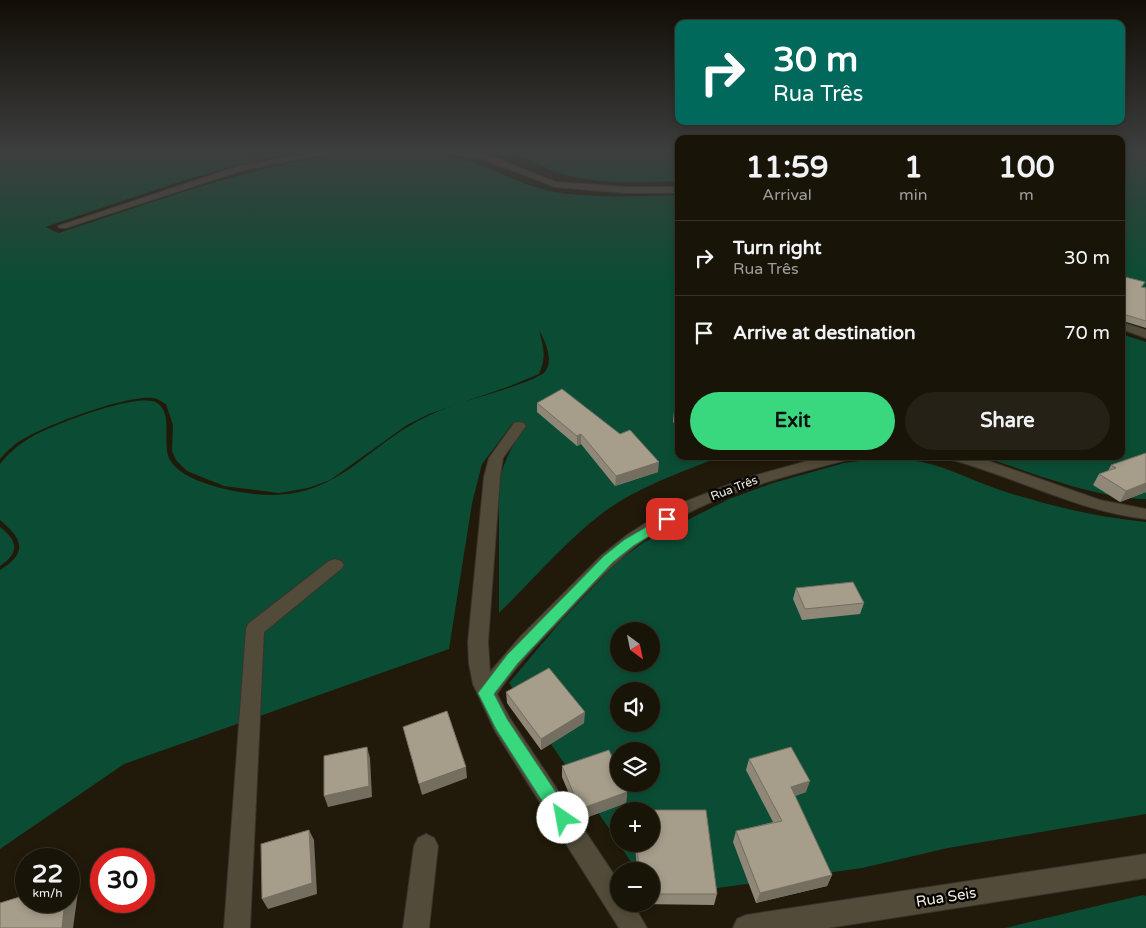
<!DOCTYPE html>
<meta charset="utf-8">
<style>
body{margin:0;font-family:"Varela Round",sans-serif;background:#262116;color:#f1f3f6;height:100vh;display:flex;flex-direction:column;font-size:19px;white-space:nowrap}
*{box-sizing:border-box;margin:0}
p{font-size:16px;color:#9f9e9c}
.icon{flex:none;width:28px;height:28px;fill:none;stroke:currentColor;stroke-width:2;stroke-linecap:round;stroke-linejoin:round}
.map{position:relative;flex:1;overflow:hidden}
.sheet{position:absolute;left:675px;top:135px;width:450px;height:325px;display:flex;flex-direction:column;background:#191408;border-radius:10px;box-shadow:0 2px 8px #0003,0 0 0 1px #373329}
.sheet>*{flex:none}
.guide{position:absolute;left:675px;top:20px;width:450px;height:105px;border-radius:10px;box-shadow:0 2px 8px #0003,0 0 0 1px #373329;background:#00695c;color:#fff;overflow:hidden}
.needle{width:32px;rotate:147deg}
.controls{position:absolute;left:610px;top:622px;display:grid;gap:10px}
.controls a{display:grid;place-items:center;width:50px;height:50px;border-radius:50%;background:#191408;box-shadow:0 2px 8px #0003,0 0 0 1px #373329;font-size:25px}
.speed{position:absolute;left:15px;top:848px;display:flex;gap:10px;font-size:25px;font-weight:700;text-align:center}
.speed>*{display:grid;place-content:center;width:65px;height:65px;border-radius:50%;background:#191408;box-shadow:0 2px 8px #0003,0 0 0 1px #373329;line-height:1}
.speed small{font-size:12px;font-weight:400}
.speed .limit{border:8px solid #d22;background:#fff;color:#111}
.pin{position:absolute;display:grid;place-items:center;width:42px;height:42px;color:#fff;margin:-21px;border-radius:10px;box-shadow:0 2px 8px #0006}
.me{position:absolute;width:55px;margin:-28px;rotate:327deg;stroke-linejoin:round;filter:drop-shadow(0 0 4px #0008)}
.turn{display:flex;align-items:center;gap:18px;height:105px;padding:0 15px;font-size:22px}
.turn .icon{width:65px;height:65px;stroke-width:2.5}
.turn b{display:block;font-size:35px;line-height:42px}
.eta{display:flex;justify-content:space-evenly;align-items:center;height:85px;text-align:center}
.eta b{font-size:30px;font-weight:800;line-height:35px}
.cta{display:flex;gap:10px;margin-top:auto;padding:10px 15px}
.cta a{flex:1;height:58px;border-radius:30px;background:#39d87f;color:#111;font-size:20px;font-weight:800;line-height:58px;text-align:center}
.cta a+a{background:#262116;color:#f1f3f6}
ul{padding:0;list-style:none}
li{display:flex;align-items:center;gap:15px;height:75px;padding:0 15px;border-top:1px solid #373329}
li div{flex:1}
li b{display:block;font-size:19px}
li em{font-style:normal}
.map>svg:first-child{display:block}
.green{fill:#0b4d34;fill-rule:evenodd}
.lines{fill:none;stroke-linecap:round;stroke-linejoin:round}
.street-casing{stroke:#38332d;stroke-width:2}
.street{fill:#524b39;fill-rule:evenodd}
.wall{fill:#8f8777}
.shaded-wall{fill:#746e61}
.building{fill:#a69d8a;stroke:#746e61}
.route{fill:#39d87f;stroke:#258c53}
.labels{text-anchor:middle;dominant-baseline:central;stroke-width:5;stroke-linejoin:round;paint-order:stroke}
.street-label{font-size:12px;fill:#f1ece2;stroke:#080602}
.near-street-label{font-size:15px;fill:#f1ece2;stroke:#080602}
</style>
<div class="map">
<svg width="1146" height="928" viewBox="0 0 1146 928">
<rect width="100%" height="100%" fill="#211a0a"/>
<g class="green">
<path d="M0,151H306L242,164L188,179L45,227L59,233C166,199 306,142 420,153C439,155 461,157 479,164C502,173 525,186 550,191C591,199 637,196 679,195V456H722C687,470 649,483 617,503C576,529 534,579 499,613V482C504,460 513,444 526,426L512,424L482,464L472,503L449,649L124,764L0,849V570C28,553 23,539 0,520V464C8,454 17,446 28,439C47,427 138,391 157,403C174,414 161,444 170,460C182,482 233,492 255,494C338,503 364,445 430,415C463,400 499,393 533,379C536,377 541,375 544,373C555,361 545,341 539,330C543,347 547,356 539,374L510,386L429,414L407,425L330,480L308,488L279,493L224,486L187,471L176,460L172,451L173,425L166,404C162,402 157,398 152,398C127,395 50,424 27,437C16,442 8,450 0,459Z"/>
<path d="M502,151H679V181C640,182 597,185 559,173C540,166 522,155 502,151Z"/>
<polygon points="1121,151 1146,151 1146,325 1121,317"/>
<path d="M1121,334L1146,342V499C1091,497 1033,473 981,456H1121Z"/>
<path d="M875,459C887,460 899,459 910,460C939,463 969,479 997,489C1045,505 1095,517 1146,522V814L948,848L862,868L653,897L651,871H637L619,844H651V811H619V843L509,683L562,620L617,562L644,542L729,499L773,483L844,463ZM619,631H651V664H619ZM619,691H651V724H619ZM619,751H651V784H619Z"/>
<path d="M0,527C19,542 19,553 0,566Z"/>
<polygon points="1143,895 1146,896 1146,928 1005,928"/>
</g>
<g class="lines">
<defs>
<g id="street">
<polygon points="323,151 342,151 244,170 66,228 60,228 58,226 239,166"/>
<polygon points="437,151 460,151 488,155 556,182 626,187 679,187 679,193 626,193 555,187 483,159"/>
<polygon points="1121,322 1146,330 1146,338 1121,329"/>
<path d="M519,422L524,423L526,426L503,458L500,477L488,642L490,672L521,636L602,555L627,535L655,517L684,502L746,478L825,456H853L851,459C778,478 698,497 637,545C610,566 588,591 564,616C541,641 516,665 497,694L509,717L619,882V904H633L647,928H619L495,731L473,684L469,664L468,642L484,477L489,458L514,423Z"/>
<path d="M947,456H974L983,459L1100,500L1146,509V519C1077,511 1016,477 949,459Z"/>
<polygon points="335,559 341,561 344,565 341,569 264,632 250,928 224,928 246,629 248,624 329,561"/>
<polygon points="426,834 434,838 438,846 429,928 403,928 414,846 418,838"/>
<polygon points="1146,854 1146,878 828,928 733,928 737,919 746,915"/>
</g>
</defs>
<use href="#street" class="street-casing"/>
<use href="#street" class="street"/>
</g>
<g class="wall">
<polygon points="1121,276 1145,282 1142,287 1146,288 1146,328 1123,321"/>
<polygon points="537,403 658,472 615,486 581,444 577,446 537,412"/>
<polygon points="679,410 679,428 673,422 674,411"/>
<polygon points="1111,465 1146,492 1120,502 1093,485 1099,474 1108,471"/>
<polygon points="796,588 864,603 860,614 802,620 793,599"/>
<polygon points="506,692 584,723 541,750 507,703"/>
<polygon points="749,759 806,792 795,796 832,875 827,886 756,903 733,842 736,831 773,822 746,770"/>
<polygon points="562,766 627,792 626,803 580,820 562,777"/>
<polygon points="635,844 651,844 717,894 714,905 639,904 651,904 651,871 637,871"/>
</g>
<g class="shaded-wall">
<polygon points="581,434 581,444 577,446 577,436"/>
<polygon points="659,462 658,472 615,486 616,476"/>
<polygon points="1146,483 1146,492 1120,502 1126,491"/>
<polygon points="585,712 584,723 541,750 541,739"/>
<polygon points="367,747 370,758 372,797 328,807 324,796"/>
<polygon points="466,767 467,778 422,795 419,784"/>
<polygon points="810,781 806,792 787,798 791,787"/>
<polygon points="627,792 626,803 580,820 580,809"/>
<polygon points="309,830 314,840 317,894 268,909 262,899"/>
<polygon points="832,875 827,886 756,903 760,893"/>
<polygon points="69,883 78,892 73,928 62,928 65,901 69,901"/>
</g>
<g class="building">
<polygon points="1121,276 1145,282 1141,287 1146,288 1146,321 1123,314 1123,324 1121,325"/>
<polygon points="562,389 620,434 630,430 659,462 616,476 581,434 577,436 537,403"/>
<polygon points="679,410 679,416 674,411"/>
<polygon points="1146,453 1146,483 1126,491 1099,474 1116,468 1111,465"/>
<polygon points="853,582 864,603 805,609 796,588"/>
<polygon points="549,668 585,712 541,739 506,692"/>
<polygon points="447,711 466,767 419,784 403,727"/>
<polygon points="367,747 369,786 324,796 324,756"/>
<polygon points="791,747 810,781 791,787 832,875 760,893 736,831 782,821 749,759"/>
<polygon points="609,750 619,773 619,784 624,784 627,792 580,809 562,766"/>
<polygon points="635,810 706,810 717,894 651,894 651,871 639,871 637,844 651,844 651,811 635,811"/>
<polygon points="309,830 312,883 262,899 261,844"/>
<polygon points="26,895 26,901 65,901 62,928 0,928 0,903"/>
</g>
<linearGradient id="sky" x2="0" y2="1"><stop stop-color="#120e06"/><stop offset="0.54" stop-color="#3d3e3e"/><stop offset="1" stop-color="#3d3e3e" stop-opacity="0"/></linearGradient>
<rect width="1146" height="281" fill="url(#sky)"/>
<polygon class="route" points="667,515 673,519 672,522 633,546 613,562 518,663 494,694 507,719 569,812 572,818 569,824 563,827 557,824 496,729 478,693 507,655 604,556 624,540"/>
<g class="labels">
<g class="street-label">
<text transform="translate(734 488) rotate(-21)">Rua Três</text>
</g>
<g class="near-street-label">
<text transform="translate(946 897) rotate(-9)">Rua Seis</text>
</g>
</g>
</svg>
<div class="controls">
<a><svg class="needle" viewBox="-14 -14 28 28"><path d="M0-13l5 13h-10z" fill="#e53935"/><path d="M0 13l5-13h-10z" fill="#9f9e9c"/></svg></a>
<a><svg class="icon" aria-label="sound" viewBox="0 0 24 24"><path d="M4 9h4l5-4v14l-5-4H4zM17 9q2 3 0 6"/></svg></a>
<a><svg class="icon" aria-label="layers" viewBox="0 0 24 24"><path d="M12 4l9 5-9 5-9-5zM3 14l9 5 9-5"/></svg></a>
<a>+</a>
<a>−</a>
</div>
<div class="speed"><div>22<small>km/h</small></div><div class="limit">30</div></div>
<div class="pin" style="left:667px;top:519px;background:#d93025"><svg class="icon" aria-label="arrive" viewBox="0 0 24 24"><path d="M6 21V4h12l-3 4 3 4H6"/></svg></div>
<svg class="me" style="left:563px;top:818px" viewBox="-20 -20 40 40"><circle r="19" fill="#fff"/><path d="M0-13L10 11 0 6-10 11z" fill="#39d87f"/></svg>
<div class="guide">
<div class="turn"><svg class="icon" aria-label="right" viewBox="0 0 24 24"><path d="M7 20v-9h11M14 6l5 5-5 5"/></svg><div><b>30 m</b>Rua Três</div></div>
</div>
<section class="sheet">
<div class="eta">
<div><b>11:59</b><p>Arrival</p></div>
<div><b>1</b><p>min</p></div>
<div><b>100</b><p>m</p></div>
</div>
<ul>
<li><svg class="icon" aria-label="right" viewBox="0 0 24 24"><path d="M7 20v-9h11M14 6l5 5-5 5"/></svg><div><b>Turn right</b><p>Rua Três</p></div><em>30 m</em></li>
<li><svg class="icon" aria-label="arrive" viewBox="0 0 24 24"><path d="M6 21V4h12l-3 4 3 4H6"/></svg><div><b>Arrive at destination</b></div><em>70 m</em></li>
</ul>
<div class="cta"><a>Exit</a><a>Share</a></div>
</section>
</div>
